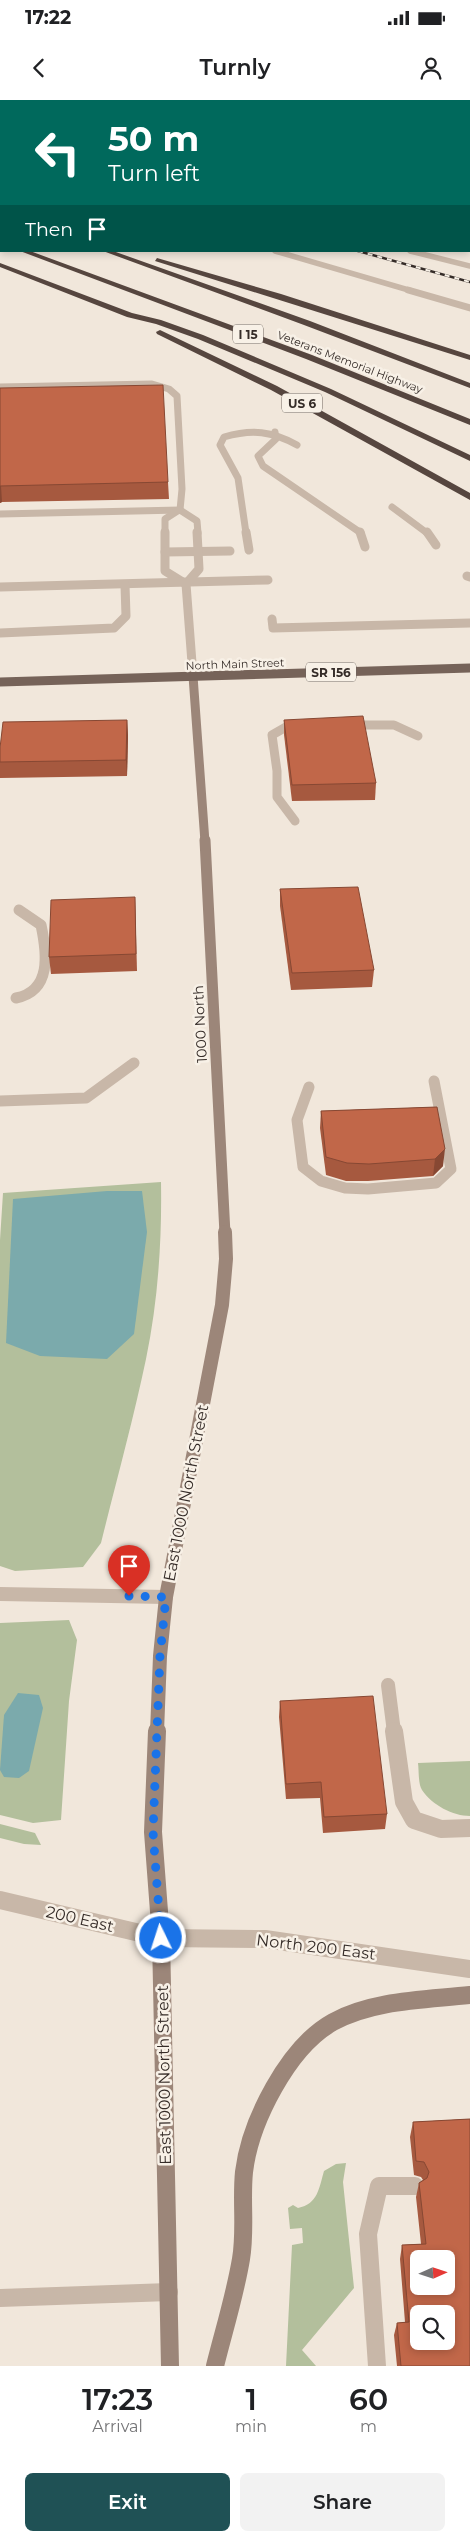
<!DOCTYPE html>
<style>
body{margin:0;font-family:Montserrat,sans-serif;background:#f2f2f2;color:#202124;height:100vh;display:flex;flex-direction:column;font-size:19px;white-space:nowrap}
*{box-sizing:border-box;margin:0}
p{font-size:16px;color:#757577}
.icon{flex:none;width:28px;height:28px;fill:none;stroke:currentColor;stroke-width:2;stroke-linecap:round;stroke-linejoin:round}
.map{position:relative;height:2266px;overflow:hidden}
.drawer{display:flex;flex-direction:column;background:#fff;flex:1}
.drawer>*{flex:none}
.top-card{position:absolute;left:0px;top:0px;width:470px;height:152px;box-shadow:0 2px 8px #0003;background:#00695c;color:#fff;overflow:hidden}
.needle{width:32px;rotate:87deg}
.tools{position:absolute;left:410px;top:2150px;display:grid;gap:10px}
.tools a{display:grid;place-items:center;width:45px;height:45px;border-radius:8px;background:#fff;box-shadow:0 2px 8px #0003;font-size:25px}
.pin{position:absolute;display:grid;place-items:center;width:42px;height:42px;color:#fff;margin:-51px -21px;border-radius:50% 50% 50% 0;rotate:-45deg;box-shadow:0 0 5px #0007}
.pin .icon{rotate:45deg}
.me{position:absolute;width:55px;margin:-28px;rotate:356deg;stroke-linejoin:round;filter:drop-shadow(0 0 4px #0008)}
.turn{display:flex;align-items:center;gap:18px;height:105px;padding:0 25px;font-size:22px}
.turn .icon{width:65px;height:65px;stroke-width:2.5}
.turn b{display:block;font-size:35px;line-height:42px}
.then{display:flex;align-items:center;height:48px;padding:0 25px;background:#0003;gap:10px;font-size:19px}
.eta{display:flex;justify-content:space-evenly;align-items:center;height:85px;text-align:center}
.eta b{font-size:30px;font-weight:600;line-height:35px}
.action{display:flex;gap:10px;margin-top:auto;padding:10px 25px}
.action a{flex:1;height:58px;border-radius:8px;background:#1f5155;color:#fff;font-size:20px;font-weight:600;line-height:58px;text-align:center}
.action a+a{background:#f2f2f2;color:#202124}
.status{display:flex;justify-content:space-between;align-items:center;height:35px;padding:0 25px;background:#fff;direction:ltr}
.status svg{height:14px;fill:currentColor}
header{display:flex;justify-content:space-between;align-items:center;height:65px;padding:0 25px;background:#fff;font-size:22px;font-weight:600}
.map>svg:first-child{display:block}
.green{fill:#b3bf9c}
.water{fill:#7baaac}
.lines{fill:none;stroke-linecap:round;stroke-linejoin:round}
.lane-far5{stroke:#c8b7a8;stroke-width:5.5}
.lane-far4{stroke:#c8b7a8;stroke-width:7}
.lane-far3{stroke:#c8b7a8;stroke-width:9}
.lane-far2{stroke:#c8b7a8;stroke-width:11}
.lane-far1{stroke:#c8b7a8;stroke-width:14}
.lane{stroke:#c8b7a8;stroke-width:18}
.street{stroke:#c8b7a8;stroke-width:18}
.secondary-far3{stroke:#9c8679;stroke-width:9}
.secondary-far2{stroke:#9c8679;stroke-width:11}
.secondary-far1{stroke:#9c8679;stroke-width:14}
.secondary{stroke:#9c8679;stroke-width:18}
.primary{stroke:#766359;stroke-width:9}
.highway{fill:#56463f;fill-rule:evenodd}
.rail-casing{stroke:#352c28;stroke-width:2.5}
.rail{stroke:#f8f1e7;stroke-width:2;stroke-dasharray:5;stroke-linecap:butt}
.wall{fill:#a6593f}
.shaded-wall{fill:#874833}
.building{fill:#c16749;stroke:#874833;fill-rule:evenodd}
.route{stroke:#1a73e8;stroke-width:9;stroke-dasharray:0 16.2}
.labels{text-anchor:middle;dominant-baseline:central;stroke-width:5;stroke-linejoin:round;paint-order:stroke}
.far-street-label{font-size:11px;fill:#352c28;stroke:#f8f1e7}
.shield{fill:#f8f1e7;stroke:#706761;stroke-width:1}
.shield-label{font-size:12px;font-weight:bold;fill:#352c28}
.street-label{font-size:14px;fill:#352c28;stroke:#f8f1e7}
.near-street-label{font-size:16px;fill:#352c28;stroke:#f8f1e7}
</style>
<div class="status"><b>17:22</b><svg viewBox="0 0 49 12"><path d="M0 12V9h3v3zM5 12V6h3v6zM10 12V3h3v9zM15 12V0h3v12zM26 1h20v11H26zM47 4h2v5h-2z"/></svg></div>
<header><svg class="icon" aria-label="back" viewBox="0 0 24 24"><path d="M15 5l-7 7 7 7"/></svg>Turnly<svg class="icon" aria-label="person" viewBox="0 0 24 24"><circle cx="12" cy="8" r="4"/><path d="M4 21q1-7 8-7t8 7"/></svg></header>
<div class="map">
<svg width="470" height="2266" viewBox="0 0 470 2266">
<rect width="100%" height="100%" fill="#f1e7db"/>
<g class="green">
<path d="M161,1082C162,1141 158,1201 146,1259C133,1321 116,1382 101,1443L83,1467L15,1471L0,1466V1140L3,1093Z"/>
<polygon points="69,1520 77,1540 69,1601 61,1720 33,1723 0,1715 0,1523"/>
<path d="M470,1661V1716C453,1716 432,1705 422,1690C418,1684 419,1670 418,1663Z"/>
<polygon points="0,1724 35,1733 41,1745 24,1744 0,1738"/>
<path d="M346,2063L343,2082L354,2188L302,2250L316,2266H286L292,2145L303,2143L302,2128L290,2129L288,2108L293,2105L298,2108C318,2104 319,2088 324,2071L336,2064Z"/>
</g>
<g class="water">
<polygon points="107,1091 142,1091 147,1132 134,1234 107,1259 40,1256 6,1243 13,1099"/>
<polygon points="18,1593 39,1595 43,1608 29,1671 19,1678 4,1677 0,1670 4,1615"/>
</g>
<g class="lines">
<g class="lane-far5">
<polyline points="275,151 412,191"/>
<polyline points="410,151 470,166"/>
</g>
<g class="lane-far4">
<polyline points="408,190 470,208"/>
<polyline points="0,287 152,284 169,289 177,296 182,389 180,410"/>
<polyline points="275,332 276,339 258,356 263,366 361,433"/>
<polyline points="392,407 427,433"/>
<polyline points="0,414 180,410 197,421 198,433"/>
<polyline points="165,433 165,419 179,410"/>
<path d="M246,433L238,378L220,345L224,337C252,329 272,331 297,345"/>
</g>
<g class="lane-far3">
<polyline points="165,432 165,471 186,484"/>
<polyline points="246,432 249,450"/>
<polyline points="360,432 365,447"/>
<polyline points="427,432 436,445"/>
<polyline points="165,452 230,451"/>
<polyline points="467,476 470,477"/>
<polyline points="0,487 268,480"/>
<polyline points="272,519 273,528 470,523"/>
<polyline points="0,533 114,528 126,516 125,485"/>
<polyline points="193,576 186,484 199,469 197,432"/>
<polyline points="348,625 394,625 418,636"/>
<polyline points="295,721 277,697 277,671 272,635 286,627 300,627"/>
</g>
<g class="lane-far2">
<path d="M16,898C52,891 47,853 41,825L19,810"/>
<polyline points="309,987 297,1020 303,1067 321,1081 345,1088 368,1089 436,1083 451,1069 434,981"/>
<polyline points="0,1001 86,998 134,963"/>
</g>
<g class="lane-far1">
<polyline points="0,1494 166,1497"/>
<polyline points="388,1585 394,1632"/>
</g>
<g class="lane">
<polyline points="394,1631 404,1702 414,1720 441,1729 470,1728"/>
<polyline points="0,2198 169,2192"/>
<polyline points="377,2266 368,2134 379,2086 415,2086"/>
</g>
<polyline class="street" points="0,1800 161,1838 265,1839 470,1869"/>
<polyline class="secondary-far3" points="193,576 205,742"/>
<polyline class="secondary-far2" points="205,740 225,1134"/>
<polyline class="secondary-far1" points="157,1632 160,1556 166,1497 222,1205 226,1159 225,1132"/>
<g class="secondary">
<polyline points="157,1631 153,1732 161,1838 170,2266"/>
<path d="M215,2266C224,2230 235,2195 241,2159C246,2130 241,2101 244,2072C250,2022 288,1947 333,1922C373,1900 425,1900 470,1895"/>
</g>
<polyline class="primary" points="0,582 470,568"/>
<g class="highway">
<rect x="0" y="114" width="1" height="5"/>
<rect x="0" y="141" width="1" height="5"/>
<polygon points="20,151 30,151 312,255 470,319 470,325 306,259"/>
<polygon points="103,151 113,151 310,221 470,283 470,288 304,225"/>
<polygon points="157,158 281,194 470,255 470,260 155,161"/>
<polygon points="0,163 132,213 161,220 203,235 331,289 470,355 470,361 325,292 198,239 156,224 127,217 0,167"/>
<polygon points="160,230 277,286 470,393 470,400 271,290 157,234 156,232"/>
</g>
<defs>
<polyline id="rail" points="358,151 470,182"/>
</defs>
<use href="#rail" class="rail-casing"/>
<use href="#rail" class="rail"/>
</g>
<g class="wall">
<rect x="469" y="72" width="1" height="56"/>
<polygon points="0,288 168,382 169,399 2,402 0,403"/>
<polygon points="127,620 128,636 127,676 0,678 0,648"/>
<polygon points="284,620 376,683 375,700 292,701 284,635"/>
<polygon points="280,789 374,870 372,887 291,890 280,806"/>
<polygon points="135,797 137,871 51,874 49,857"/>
<polygon points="437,1007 443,1066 433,1076 368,1081 346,1081 326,1075 320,1028 321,1011"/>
<polygon points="280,1601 387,1714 385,1729 323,1733 320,1698 286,1699 279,1617"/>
<polygon points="470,2019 470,2266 397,2266 394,2235 397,2223 405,2222 400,2159 402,2145 421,2144 416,2097 419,2083 423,2080 421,2077 414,2075 410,2037 413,2022"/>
</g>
<g class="shaded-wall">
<polygon points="0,386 1,386 2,402 0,403"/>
<polygon points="127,620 128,636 127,676 126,660"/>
<polygon points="445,1049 443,1066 433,1076 435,1059"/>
</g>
<g class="building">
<rect x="205" y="0" width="89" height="1"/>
<rect x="469" y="72" width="1" height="42"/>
<polygon points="163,285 168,382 0,386 0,288"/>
<polygon points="363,616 376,683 292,685 284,620"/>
<polygon points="127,620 126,660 0,662 0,648 3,622"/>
<polygon points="358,787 374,870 292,873 280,789"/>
<polygon points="135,797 136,854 49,857 51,800"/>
<polygon points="437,1007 445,1049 435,1059 369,1064 347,1063 326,1057 321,1011"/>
<polygon points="373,1596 387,1714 324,1717 321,1682 286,1684 280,1601"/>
<path d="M470,2019V2266H401L397,2223L409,2222L402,2145L426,2144L419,2083L427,2078L429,2072L424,2062L416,2061L413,2022ZM419,2159H446V2186H419ZM419,2214H446V2241H419Z"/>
</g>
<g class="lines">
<polyline class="route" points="129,1496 166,1497 160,1556 153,1732 161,1838"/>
</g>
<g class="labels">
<g class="far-street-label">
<text transform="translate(350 262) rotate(21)">Veterans Memorial Highway</text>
<text transform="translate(235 564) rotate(-2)">North Main Street</text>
</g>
<g class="shield">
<rect x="233" y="224.5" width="30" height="19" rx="4"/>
<rect x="282" y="293.5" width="40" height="19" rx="4"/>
<rect x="306" y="562.5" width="50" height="19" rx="4"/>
</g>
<g class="shield-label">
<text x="248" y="234">I 15</text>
<text x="302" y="303">US 6</text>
<text x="331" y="572">SR 156</text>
</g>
<g class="street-label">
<text transform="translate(200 924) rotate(-93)">1000 North</text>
</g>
<g class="near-street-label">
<text transform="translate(186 1393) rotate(-79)">East 1000 North Street</text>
<text transform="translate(80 1819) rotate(13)">200 East</text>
<text transform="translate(316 1847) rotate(7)">North 200 East</text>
<text transform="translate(164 1975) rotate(-91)">East 1000 North Street</text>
</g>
</g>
</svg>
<div class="tools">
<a><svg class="needle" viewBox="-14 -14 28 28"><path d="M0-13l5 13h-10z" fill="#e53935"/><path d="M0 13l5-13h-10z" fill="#757577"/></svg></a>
<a><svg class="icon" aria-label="search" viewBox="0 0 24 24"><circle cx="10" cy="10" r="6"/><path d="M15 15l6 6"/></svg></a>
</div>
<div class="pin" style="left:129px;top:1496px;background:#d93025"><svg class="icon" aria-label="arrive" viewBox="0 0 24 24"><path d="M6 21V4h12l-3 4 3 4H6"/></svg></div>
<svg class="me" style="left:161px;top:1838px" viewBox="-20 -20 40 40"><circle r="17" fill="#1a73e8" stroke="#fff" stroke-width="3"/><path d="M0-11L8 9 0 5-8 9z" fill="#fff"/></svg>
<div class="top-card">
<div class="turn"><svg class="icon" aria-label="left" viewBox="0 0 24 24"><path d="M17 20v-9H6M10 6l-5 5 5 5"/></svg><div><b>50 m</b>Turn left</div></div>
<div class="then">Then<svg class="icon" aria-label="arrive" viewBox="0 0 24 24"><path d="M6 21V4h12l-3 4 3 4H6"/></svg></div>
</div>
</div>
<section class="drawer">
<div class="eta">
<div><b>17:23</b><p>Arrival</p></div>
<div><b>1</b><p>min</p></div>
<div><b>60</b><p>m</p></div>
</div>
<div class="action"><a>Exit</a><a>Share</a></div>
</section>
